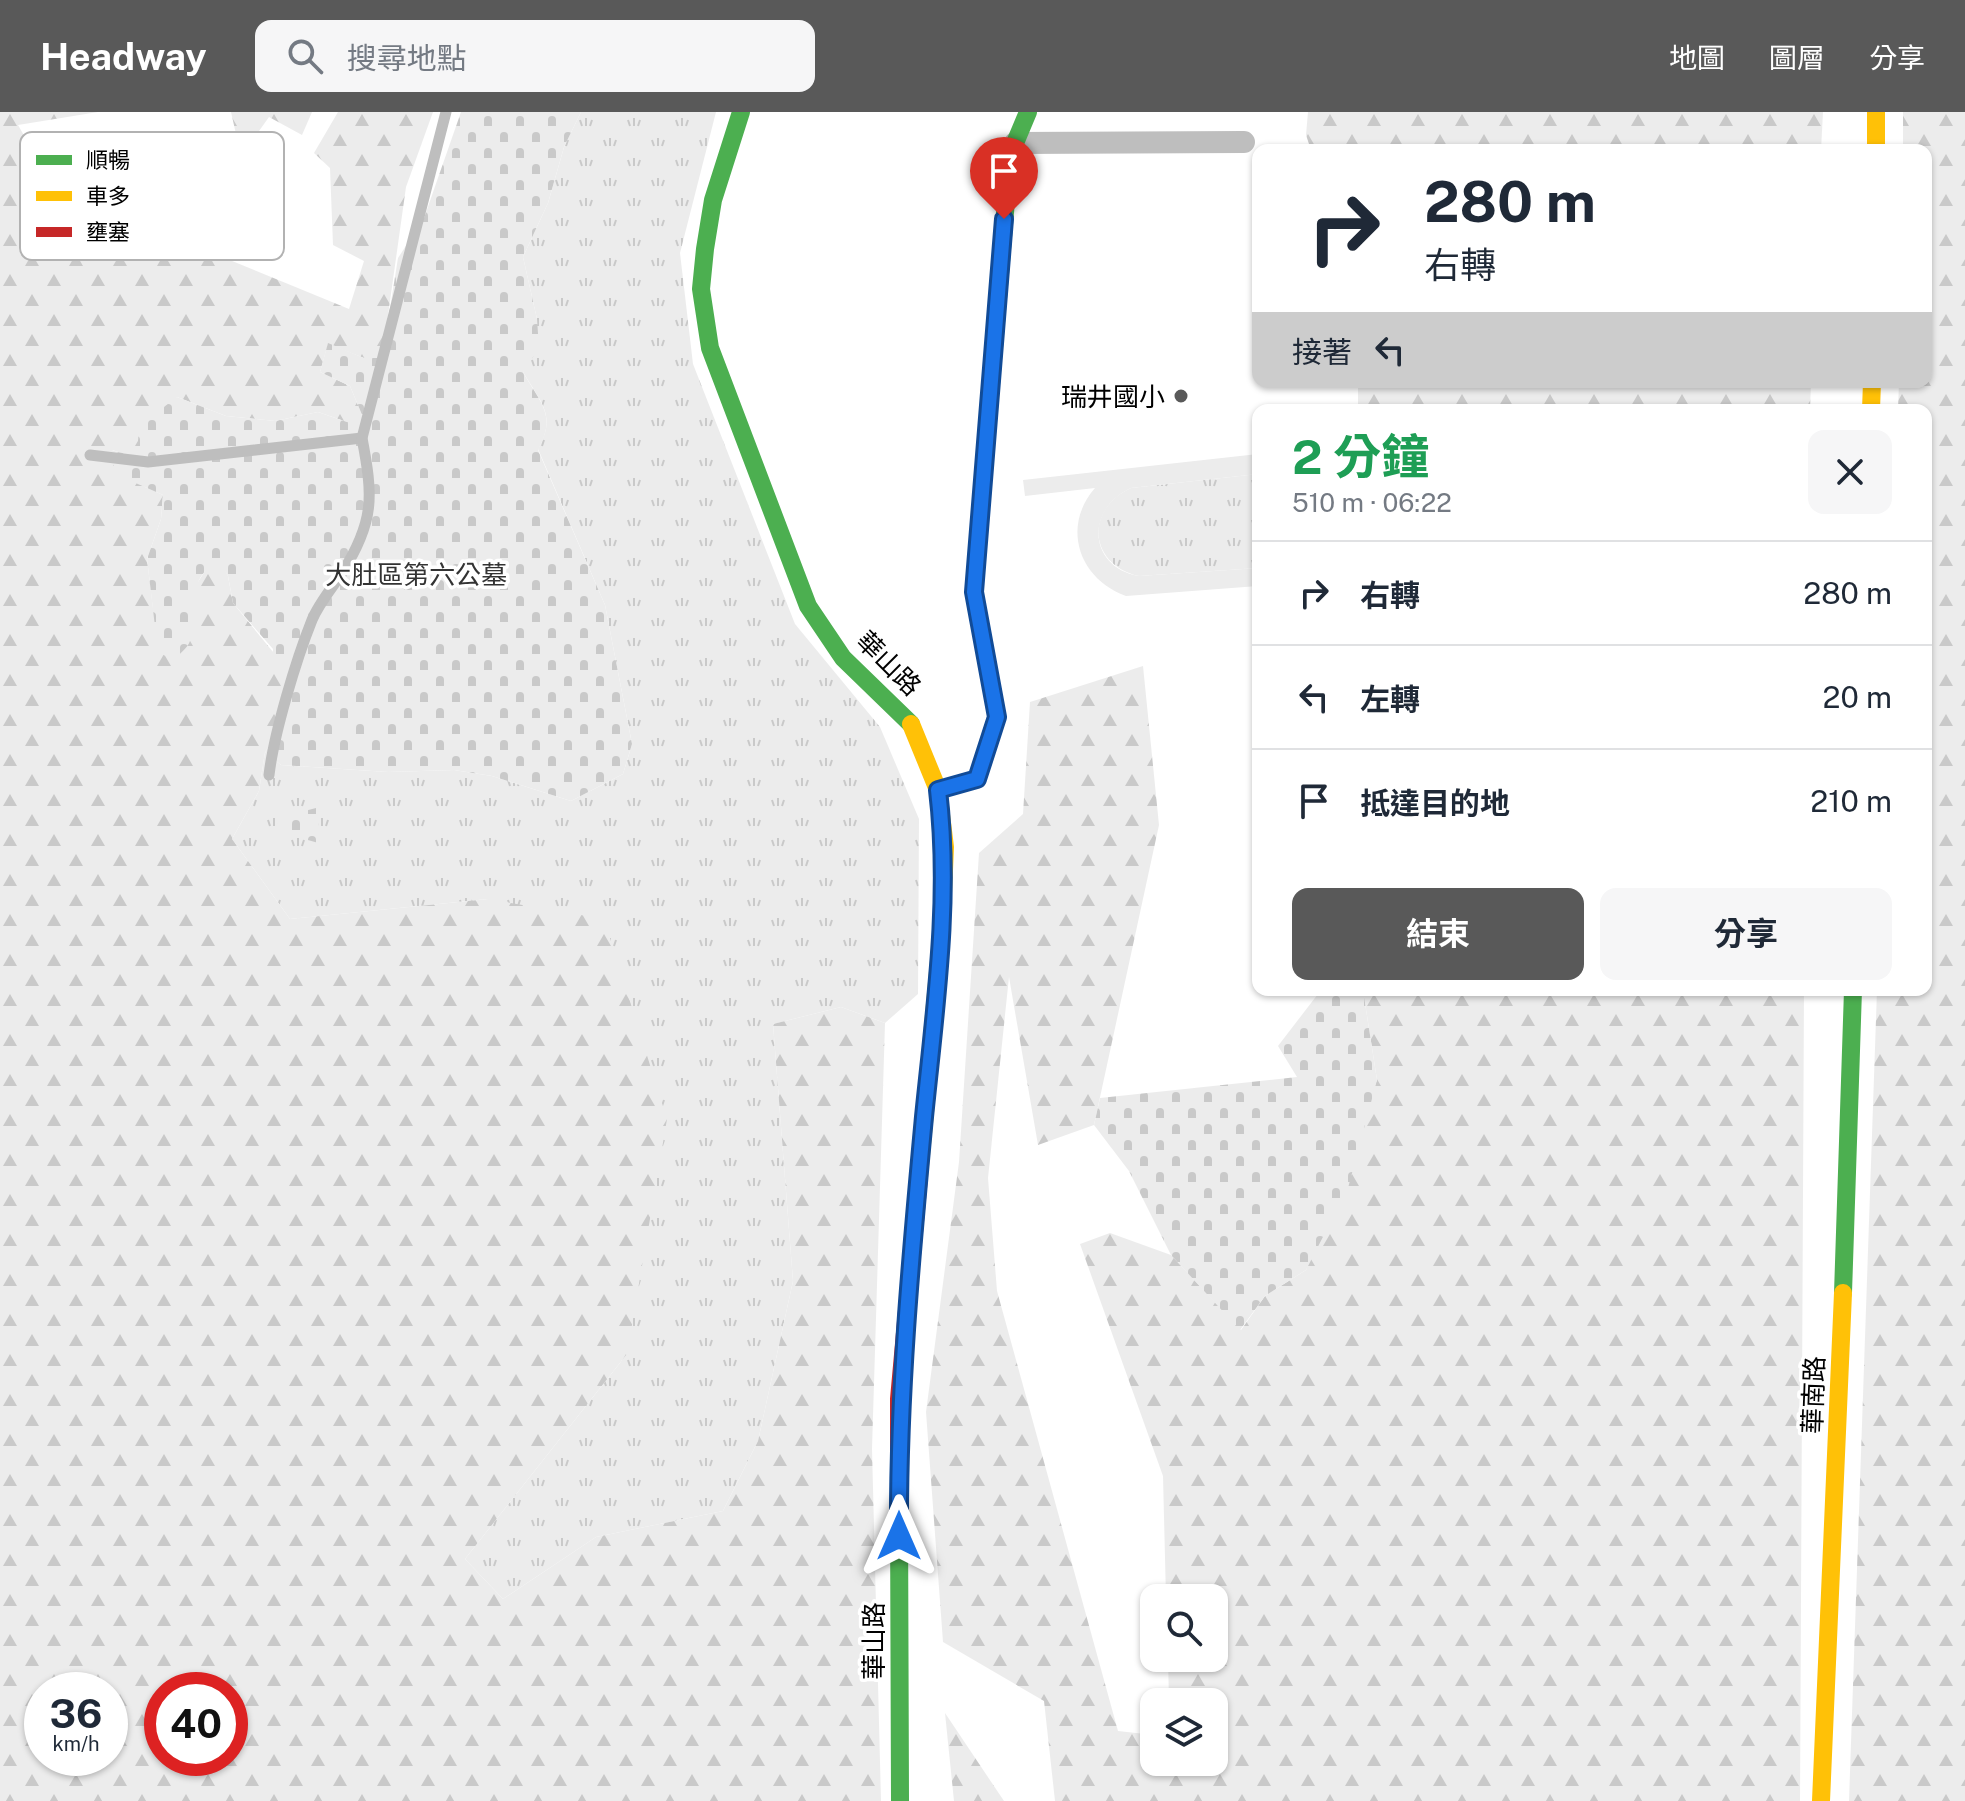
<!DOCTYPE html>
<html lang="zh-TW">
<meta charset="utf-8">
<style>
body{margin:0;font-family:"Public Sans","Noto Sans TC",sans-serif;background:#f6f6f7;color:#1f2937;height:100vh;display:flex;flex-direction:column;font-size:30px;white-space:nowrap}
*{box-sizing:border-box;margin:0}
p{font-size:26px;color:#747a83}
.icon{flex:none;width:44px;height:44px;fill:none;stroke:currentColor;stroke-width:2;stroke-linecap:round;stroke-linejoin:round}
.map{position:relative;flex:1;overflow:hidden}
.side{position:absolute;left:1252px;top:292px;width:680px;height:592px;display:flex;flex-direction:column;background:#fff;border-radius:16px;box-shadow:0 2px 6px #0004}
.side>*{flex:none}
.top-card{position:absolute;left:1252px;top:32px;width:680px;height:244px;border-radius:16px;box-shadow:0 2px 6px #0004;background:#fff;color:#1f2937;overflow:hidden}
.fabs{position:absolute;left:1140px;top:1472px;display:grid;gap:16px}
.fabs a{display:grid;place-items:center;width:88px;height:88px;border-radius:16px;background:#fff;box-shadow:0 2px 6px #0004;font-size:40px}
.speed{position:absolute;left:24px;top:1560px;display:flex;gap:16px;font-size:40px;font-weight:700;text-align:center}
.speed>*{display:grid;place-content:center;width:104px;height:104px;border-radius:50%;background:#fff;box-shadow:0 2px 6px #0004;line-height:1}
.speed small{font-size:20px;font-weight:400}
.speed .limit{border:12px solid #d22;background:#fff;color:#111}
.pin{position:absolute;display:grid;place-items:center;width:68px;height:68px;color:#fff;margin:-82px -34px;border-radius:50% 50% 50% 0;rotate:-45deg;box-shadow:0 0 8px #0007}
.pin .icon{rotate:45deg}
.me{position:absolute;width:88px;margin:-44px;rotate:0deg;stroke-linejoin:round;filter:drop-shadow(0 0 6px #0008)}
.turn{display:flex;align-items:center;gap:28px;height:168px;padding:0 40px;font-size:36px}
.turn .icon{width:104px;height:104px;stroke-width:2.5}
.turn b{display:block;font-size:56px;line-height:68px}
.then{display:flex;align-items:center;height:76px;padding:0 40px;background:#0003;gap:16px;font-size:30px}
.round{display:grid;place-items:center;flex:none;width:84px;height:84px;border-radius:16px;background:#f6f6f7}
.summary{display:flex;align-items:center;justify-content:space-between;height:136px;padding:0 40px}
h1{font-size:48px;font-weight:700;line-height:60px;color:#1e9e55}
.action{display:flex;gap:16px;margin-top:auto;padding:16px 40px}
.action a{flex:1;height:92px;border-radius:16px;background:#595959;color:#fff;font-size:32px;font-weight:700;line-height:92px;text-align:center}
.action a+a{background:#f6f6f7;color:#1f2937}
ul{padding:0;list-style:none}
li{display:flex;align-items:center;gap:24px;height:104px;padding:0 40px;border-top:2px solid #e0e1e3}
li div{flex:1}
li b{display:block;font-size:30px}
li em{font-style:normal}
header{display:flex;align-items:center;gap:48px;box-sizing:border-box;height:112px;padding:0 40px;background:#595959;color:#fff}
header strong{font-size:38px}
nav{display:flex;gap:44px;margin-inline-start:auto;font-size:28px}
.search{width:560px;height:72px;background:#f6f6f7;display:flex;align-items:center;gap:20px;box-sizing:border-box;padding:0 28px;border-radius:16px;color:#747a83;font-size:30px}
.map>svg:first-child{display:block}
.grass{fill:url(#grass-tufts)}
.forest{fill:url(#forest-firs);fill-rule:evenodd}
.cemetery{fill:url(#cemetery-stones)}
.garden{fill:#ececec}
.lines{fill:none;stroke-linecap:round;stroke-linejoin:round}
.lane{stroke:#bebebe;stroke-width:11}
.street{stroke:#bebebe;stroke-width:22}
.fast{stroke:#4caf50;stroke-width:18}
.slow{stroke:#ffc107;stroke-width:18}
.jam{stroke:#c62828;stroke-width:18}
.route-casing{stroke:#114b97;stroke-width:20}
.route{stroke:#1a73e8;stroke-width:14}
.poi-dot{fill:#595959;stroke:#fff;stroke-width:3}
.labels{text-anchor:middle;dominant-baseline:central;stroke-width:7;stroke-linejoin:round;paint-order:stroke}
.poi-label{font-size:26px;fill:#000;stroke:#fff;text-anchor:end}
.park-label{font-size:26px;fill:#333;stroke:#fff}
.street-label{font-size:26px;fill:#000;stroke:#fff}
.key{fill:#fff;stroke:#b2b2b2;stroke-width:2}
.key-label{font-size:22px;fill:#000}
</style>
<header>
<strong>Headway</strong>
<div class="search"><svg class="icon" aria-label="search" viewBox="0 0 24 24"><circle cx="10" cy="10" r="6"/><path d="M15 15l6 6"/></svg>搜尋地點</div>
<nav><a>地圖</a><a>圖層</a><a>分享</a></nav>
</header>
<div class="map">
<svg width="1965" height="1689" viewBox="0 0 1965 1689">
<defs>
<pattern id="grass-tufts" width="24" height="20" patternUnits="userSpaceOnUse" patternTransform="scale(2)"><rect width="24" height="20" fill="#ececec"/><path d="M3 7l-1-3M5 7V3M7 7l1-3M15 17l-1-3M17 17v-4M19 17l1-3" fill="none" stroke="#c9c9c9"/></pattern>
<pattern id="forest-firs" width="22" height="20" patternUnits="userSpaceOnUse" patternTransform="scale(2)"><rect width="22" height="20" fill="#ececec"/><path d="M5 1l3.5 6h-7zM16 11l3.5 6h-7z" fill="#c9c9c9"/></pattern>
<pattern id="cemetery-stones" width="16" height="16" patternUnits="userSpaceOnUse" patternTransform="scale(2)"><rect width="16" height="16" fill="#ececec"/><path d="M2 7V4a2 2 0 0 1 4 0v3zM10 15v-3a2 2 0 0 1 4 0v3z" fill="#c9c9c9"/></pattern>
</defs>
<rect width="100%" height="100%" fill="#fff"/>
<g class="grass">
<path d="M581,0H716L680,141L693,252L795,512L880,615L919,707L918,882L885,911L841,895L773,912L793,1169L758,1329L723,1399L596,1425L503,1487L465,1447L627,1242L488,787L290,807L232,727L259,679L265,640L281,653L388,660L454,658L492,664L571,689L623,662L632,632L605,493L538,337C557,303 541,291 523,260L537,207L523,145L548,91L564,35Z"/>
<path d="M1258,362V456L1139,464C1089,453 1084,397 1131,376Z"/>
</g>
<g class="forest">
<path d="M0,0H98L18,13L54,76L349,197L364,149L333,133L330,56L314,41L338,0H433L406,75L382,246H364L328,232L320,260L350,274L365,310H347L318,300L275,309L226,304L177,285L137,346L112,338L145,375L163,383L161,407L147,447L153,496L192,500L196,473L217,440L228,464L233,491L296,568L277,623L265,640L259,679L232,727L290,807L488,787L604,807L667,1007L627,1242L465,1447L503,1487L596,1425L723,1399L758,1329L793,1169L773,912L841,895L885,911L872,1337L881,1689H0ZM42,1578H110V1646H42ZM162,1578H230V1646H162Z"/>
<polygon points="231,0 312,0 302,23 269,5 241,44"/>
<polygon points="1308,0 1823,0 1821,38 1311,38 1306,23"/>
<polygon points="1903,0 1965,0 1965,1689 1849,1689 1877,878 1926,878 1926,298 1898,298 1899,270 1926,270 1926,38 1903,38"/>
<polygon points="1358,270 1811,270 1810,298 1358,298"/>
<polygon points="1143,554 1159,713 1094,1013 1038,1033 1009,865 988,1066 997,1179 1118,1619 1154,1623 1154,1650 1214,1650 1214,1590 1169,1590 1168,1546 1214,1546 1214,1486 1166,1486 1163,1364 1080,1132 1110,1121 1171,1143 1241,1218 1265,1184 1306,1158 1377,968 1363,878 1804,878 1800,1689 1055,1689 1044,1589 943,1530 926,1300 959,1050 979,741 1023,702 1030,590"/>
<polygon points="945,1601 1004,1689 954,1689"/>
</g>
<g class="cemetery">
<path d="M461,0H581L564,35L548,91L523,145L537,207L539,236L523,260C541,292 557,303 538,338L605,493L632,632L623,662L571,689L492,664L454,658L388,660L281,653L265,640L277,623L296,568L272,554L273,537L233,491L228,464L220,450C183,464 201,500 190,529C188,536 178,543 173,548L158,540L147,447L161,407L163,383L115,362L111,338L137,345L139,314L177,285L226,304L275,309L318,300L347,310H365L350,274L320,260L328,231L364,246H382L398,146L424,106Z"/>
<polygon points="316,696 322,732 276,719 278,706"/>
<polygon points="1321,878 1363,878 1377,968 1348,1076 1306,1158 1265,1184 1240,1218 1171,1143 1129,1059 1094,1013 1100,986 1297,965 1278,934"/>
</g>
<path class="garden" d="M1258,342V362L1131,376C1085,397 1088,455 1139,464L1258,456V474L1126,484C1079,467 1061,415 1095,376L1025,384L1023,368Z"/>
<g class="lines">
<g class="lane">
<polyline points="90,343 148,350 362,326"/>
<path d="M269,663C274,621 296,548 312,508C319,491 332,476 342,461C375,409 373,384 362,326L446,0"/>
</g>
<polyline class="street" points="1015,31 1244,30"/>
<g class="fast">
<polyline points="741,0 713,88 705,137 701,177 710,236 808,494 843,546 911,612"/>
<polyline points="938,678 977,667 997,605 974,480 1007,76 1015,31 1028,0"/>
<polyline points="1843,1181 1853,878"/>
<polyline points="899,1397 900,1689"/>
</g>
<g class="slow">
<polyline points="1876,0 1876,38"/>
<polyline points="1871,298 1872,270"/>
<polyline points="911,612 938,678 945,735 941,827 919,1065"/>
<polyline points="1821,1689 1843,1181"/>
</g>
<polyline class="jam" points="899,1397 899,1287 919,1065"/>
</g>
<g class="lines">
<defs>
<path id="route" d="M899,1424C898,1283 911,1145 924,1005C935,896 951,787 938,678L977,667L997,605L974,480L1004,107"/>
</defs>
<use href="#route" class="route-casing"/>
<use href="#route" class="route"/>
</g>
<circle class="poi-dot" cx="1181" cy="284" r="8"/>
<g class="labels">
<g class="poi-label">
<text x="1165" y="284">瑞井國小</text>
</g>
<g class="park-label">
<text x="416" y="462">大肚區第六公墓</text>
</g>
<g class="street-label">
<text transform="translate(889 551) rotate(45)">華山路</text>
<text transform="translate(1813 1283) rotate(-88)">華南路</text>
<text transform="translate(873 1529) rotate(-90)">華山路</text>
</g>
</g>
<rect x="20" y="20" width="264" height="128" rx="12" class="key"/>
<rect x="36" y="43" width="36" height="10" fill="#4caf50"/>
<rect x="36" y="79" width="36" height="10" fill="#ffc107"/>
<rect x="36" y="115" width="36" height="10" fill="#c62828"/>
<g class="key-label">
<text x="86" y="56">順暢</text>
<text x="86" y="92">車多</text>
<text x="86" y="128">壅塞</text>
</g>
</svg>
<div class="fabs">
<a><svg class="icon" aria-label="search" viewBox="0 0 24 24"><circle cx="10" cy="10" r="6"/><path d="M15 15l6 6"/></svg></a>
<a><svg class="icon" aria-label="layers" viewBox="0 0 24 24"><path d="M12 4l9 5-9 5-9-5zM3 14l9 5 9-5"/></svg></a>
</div>
<div class="speed"><div>36<small>km/h</small></div><div class="limit">40</div></div>
<div class="pin" style="left:1004px;top:107px;background:#d93025"><svg class="icon" aria-label="arrive" viewBox="0 0 24 24"><path d="M6 21V4h12l-3 4 3 4H6"/></svg></div>
<svg class="me" style="left:899px;top:1424px" viewBox="-20 -20 40 40"><path d="M0-17L14 15 0 8-14 15z" fill="#1a73e8" stroke="#fff" stroke-width="4"/></svg>
<div class="top-card">
<div class="turn"><svg class="icon" aria-label="right" viewBox="0 0 24 24"><path d="M7 20v-9h11M14 6l5 5-5 5"/></svg><div><b>280 m</b>右轉</div></div>
<div class="then">接著<svg class="icon" aria-label="left" viewBox="0 0 24 24"><path d="M17 20v-9H6M10 6l-5 5 5 5"/></svg></div>
</div>
<section class="side">
<div class="summary"><div><h1>2 分鐘</h1><p>510 m · 06:22</p></div><a class="round"><svg class="icon" aria-label="close" viewBox="0 0 24 24"><path d="M6 6l12 12M18 6L6 18"/></svg></a></div>
<ul>
<li><svg class="icon" aria-label="right" viewBox="0 0 24 24"><path d="M7 20v-9h11M14 6l5 5-5 5"/></svg><div><b>右轉</b></div><em>280 m</em></li>
<li><svg class="icon" aria-label="left" viewBox="0 0 24 24"><path d="M17 20v-9H6M10 6l-5 5 5 5"/></svg><div><b>左轉</b></div><em>20 m</em></li>
<li><svg class="icon" aria-label="arrive" viewBox="0 0 24 24"><path d="M6 21V4h12l-3 4 3 4H6"/></svg><div><b>抵達目的地</b></div><em>210 m</em></li>
</ul>
<div class="action"><a>結束</a><a>分享</a></div>
</section>
</div>
